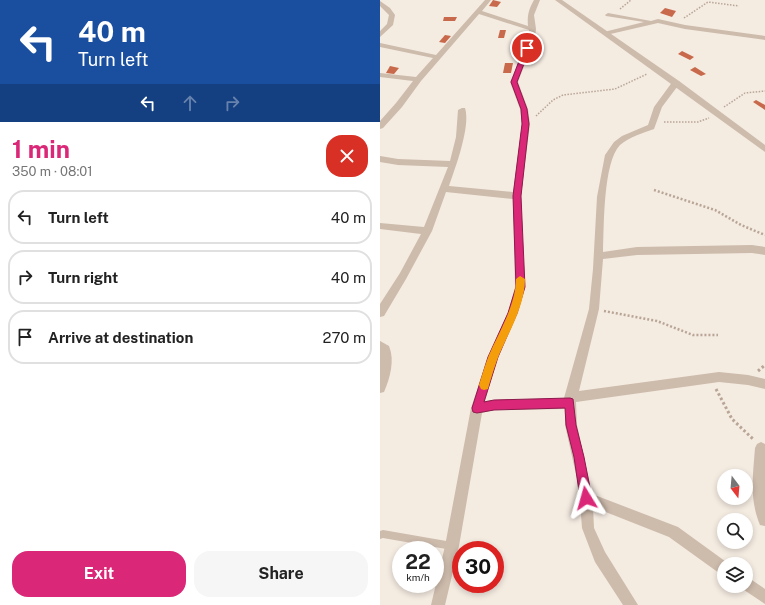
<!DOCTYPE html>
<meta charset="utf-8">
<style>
body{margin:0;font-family:"Public Sans",sans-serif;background:#f6f6f6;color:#222;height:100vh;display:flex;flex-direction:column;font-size:15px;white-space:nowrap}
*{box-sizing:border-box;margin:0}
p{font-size:13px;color:#767676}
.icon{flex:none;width:22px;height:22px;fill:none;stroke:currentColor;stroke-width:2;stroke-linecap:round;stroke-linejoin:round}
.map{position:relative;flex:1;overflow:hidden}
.sheet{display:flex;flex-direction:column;background:#fff;width:380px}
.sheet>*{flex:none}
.top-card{background:#1a4fa0;color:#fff;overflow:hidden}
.needle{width:26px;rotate:164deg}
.fabs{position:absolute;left:337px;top:469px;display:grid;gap:8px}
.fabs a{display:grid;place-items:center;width:36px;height:36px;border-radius:50%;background:#fff;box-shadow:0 2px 6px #0003;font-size:20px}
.speed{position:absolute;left:12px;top:541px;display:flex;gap:8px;font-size:20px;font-weight:700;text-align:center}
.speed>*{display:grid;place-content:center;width:52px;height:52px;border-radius:50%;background:#fff;box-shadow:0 2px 6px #0003;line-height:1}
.speed small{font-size:10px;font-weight:400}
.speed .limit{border:6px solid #d22;background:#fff;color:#111}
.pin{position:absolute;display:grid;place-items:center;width:34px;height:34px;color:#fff;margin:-17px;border:2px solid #fff;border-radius:50%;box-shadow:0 1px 4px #0007}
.me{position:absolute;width:44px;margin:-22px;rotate:352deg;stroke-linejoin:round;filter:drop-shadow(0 0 3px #0008)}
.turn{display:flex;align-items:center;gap:14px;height:84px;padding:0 12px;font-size:18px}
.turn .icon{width:52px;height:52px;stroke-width:2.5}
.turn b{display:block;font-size:28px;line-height:34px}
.lanes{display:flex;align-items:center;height:38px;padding:0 12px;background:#0003;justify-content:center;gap:20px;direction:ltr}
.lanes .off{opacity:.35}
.round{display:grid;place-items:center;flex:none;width:42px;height:42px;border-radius:16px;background:#f6f6f6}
.summary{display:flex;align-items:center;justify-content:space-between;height:68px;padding:0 12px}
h1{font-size:24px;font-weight:700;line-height:30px;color:#db2777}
.button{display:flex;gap:8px;margin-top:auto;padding:8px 12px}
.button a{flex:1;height:46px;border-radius:16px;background:#db2777;color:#fff;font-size:16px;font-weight:700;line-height:46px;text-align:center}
.button a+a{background:#f6f6f6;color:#222}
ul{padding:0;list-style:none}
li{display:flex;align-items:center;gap:12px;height:54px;margin:0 8px 6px;padding:0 4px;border:2px solid #e0e0e0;border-radius:16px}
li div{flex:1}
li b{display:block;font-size:15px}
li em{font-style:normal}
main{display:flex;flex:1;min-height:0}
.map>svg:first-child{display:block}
.building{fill:#c8694b}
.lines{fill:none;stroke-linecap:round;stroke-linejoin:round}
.path-far2{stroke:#b9a596;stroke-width:1.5;stroke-dasharray:1.5 1.5;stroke-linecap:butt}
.path-far1{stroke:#b9a596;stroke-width:2.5;stroke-dasharray:2 2;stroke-linecap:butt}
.path{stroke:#b9a596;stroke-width:3;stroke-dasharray:2.5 2.5;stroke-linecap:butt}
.service{fill:#cdbbac;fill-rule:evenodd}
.minor{fill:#cdbbac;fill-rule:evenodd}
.tertiary{fill:#cdbbac;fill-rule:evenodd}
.route{fill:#db2777;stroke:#8e194d}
.slow{fill:#f59e0b}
</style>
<main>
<section class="sheet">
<div class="top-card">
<div class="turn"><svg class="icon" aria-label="left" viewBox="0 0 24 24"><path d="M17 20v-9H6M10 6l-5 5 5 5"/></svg><div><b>40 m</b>Turn left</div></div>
<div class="lanes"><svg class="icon" aria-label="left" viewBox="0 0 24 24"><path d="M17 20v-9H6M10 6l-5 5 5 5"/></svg><svg class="icon off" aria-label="ahead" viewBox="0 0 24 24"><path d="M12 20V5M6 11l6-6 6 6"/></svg><svg class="icon off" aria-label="right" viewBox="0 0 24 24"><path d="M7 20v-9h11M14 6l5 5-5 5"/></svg></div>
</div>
<div class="summary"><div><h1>1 min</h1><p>350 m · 08:01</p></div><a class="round" style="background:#d93025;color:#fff"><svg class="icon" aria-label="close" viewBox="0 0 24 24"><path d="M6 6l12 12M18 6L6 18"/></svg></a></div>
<ul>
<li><svg class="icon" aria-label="left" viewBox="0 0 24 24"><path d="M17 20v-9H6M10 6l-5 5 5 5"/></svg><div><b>Turn left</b></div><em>40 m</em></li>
<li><svg class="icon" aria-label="right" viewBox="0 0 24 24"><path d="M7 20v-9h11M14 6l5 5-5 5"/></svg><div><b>Turn right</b></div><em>40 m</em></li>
<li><svg class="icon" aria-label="arrive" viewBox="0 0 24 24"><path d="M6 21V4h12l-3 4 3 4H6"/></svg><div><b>Arrive at destination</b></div><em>270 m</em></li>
</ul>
<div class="button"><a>Exit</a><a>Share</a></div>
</section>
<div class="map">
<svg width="385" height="605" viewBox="0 0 385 605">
<rect width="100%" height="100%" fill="#f4ebe1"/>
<g class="building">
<polygon points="113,0 121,2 117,7 109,6"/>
<polygon points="285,8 296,11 292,17 280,13"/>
<polygon points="64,17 77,17 75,21 63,21"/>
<polygon points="120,30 126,30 124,38 118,38"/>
<polygon points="65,35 71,36 65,43 59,42"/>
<polygon points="302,51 314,57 310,60 298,54"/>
<polygon points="125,63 133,63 131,73 123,73"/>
<polygon points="10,66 19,68 14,74 6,73"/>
<polygon points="315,67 326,74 321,76 310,70"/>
<polygon points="376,100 385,105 385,110 373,102"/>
</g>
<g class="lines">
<g class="path-far2">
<polyline points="240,9 251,0"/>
<polyline points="304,18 328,2 359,6"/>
<polyline points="344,107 365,93 385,91"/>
<polyline points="156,116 173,100 183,95 235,89 267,74"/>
<polyline points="284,122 318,122 329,118"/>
</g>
<g class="path-far1">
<polyline points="274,190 335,210 361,225 385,235"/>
<polyline points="224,311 277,321 313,335 338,335"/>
</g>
<g class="path">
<polyline points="378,371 385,365"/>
<polyline points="336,389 352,419 374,440"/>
</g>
<polygon class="service" points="3,530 72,542 75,543 76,546 75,549 72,550 3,538 0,539 0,531"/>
<g class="minor">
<path d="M105,0H111L102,11L148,26C147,15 149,9 154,0H160L154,15L156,29L155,38L138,82L148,109L150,124L141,196L145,287L138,313L118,357L105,401L114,400L184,398L209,309L213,269L217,197L225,155L234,142L242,136L268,125L274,107L293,81H299L300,83L282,107L274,129C263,133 249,137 240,145C223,162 224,227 223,252L257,247L372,245L385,247V255L372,253L257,255L223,259L219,309L199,391L339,372L368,375L385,379V389L368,385L339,382L196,402L197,425L212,494L298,527L349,564H344V575L339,573L289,537L213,507L214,528L225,552L258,605H243L215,562L202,528L199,488L185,425V409L114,410L102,413L79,546L65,605H51L65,546L91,408L108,357L128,313L135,287L133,199L66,192L52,231L26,279L4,316L0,317V304L20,273L41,234L0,229V223L44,227L68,167L18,165L0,162V156L18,159L70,161L76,137L78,110L82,108H85C91,126 75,169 69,186L133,192L142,124L140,109L130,82L149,38V30L99,14L41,81L22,107L3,128L0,129V121L16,103L33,81L0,77V73L36,77L53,58L0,47V43L56,55Z"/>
<polygon points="0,1 10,8 15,15 13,25 0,37 0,31 7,24 9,15 0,6"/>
<polygon points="228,13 271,21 278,19 305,25 385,36 385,40 305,29 278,23 226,35 223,33 224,32 264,22 226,16 225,15"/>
<path d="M0,341L9,346C15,360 10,378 4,392L0,393Z"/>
<path d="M381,442L385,444V526L380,525C369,498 373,476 375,448L377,444Z"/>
<polygon points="366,576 385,589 385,604 361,588 360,586 366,586"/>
</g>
<polygon class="tertiary" points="175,0 182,0 299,81 385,145 385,152"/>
</g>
<polygon class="route" points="147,46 150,48 137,82 147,109 149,124 141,196 145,287 137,313 118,357 104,402 114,400 190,398 193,399 196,425 204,457 212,498 210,502 206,503 202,502 200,498 194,457 186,425 185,408 114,410 97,413 93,412 92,408 108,357 128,313 136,287 133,196 142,124 141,109 131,82 144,48"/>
<path class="slow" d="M140,276L145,279C145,305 129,332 119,355C115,365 112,375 109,385L108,389L104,390L101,389L99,385C102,375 105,365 109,355C119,332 136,305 136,279Z"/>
</svg>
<div class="fabs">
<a><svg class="needle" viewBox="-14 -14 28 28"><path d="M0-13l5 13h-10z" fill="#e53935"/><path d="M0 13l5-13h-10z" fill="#767676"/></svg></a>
<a><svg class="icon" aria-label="search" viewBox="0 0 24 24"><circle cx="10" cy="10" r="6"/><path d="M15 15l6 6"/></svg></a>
<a><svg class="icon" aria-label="layers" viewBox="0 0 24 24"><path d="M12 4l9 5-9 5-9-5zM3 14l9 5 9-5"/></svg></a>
</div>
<div class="speed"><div>22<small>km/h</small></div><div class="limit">30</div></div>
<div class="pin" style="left:147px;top:48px;background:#d93025"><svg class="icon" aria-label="arrive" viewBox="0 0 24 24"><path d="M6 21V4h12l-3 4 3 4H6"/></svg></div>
<svg class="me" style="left:206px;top:498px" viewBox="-20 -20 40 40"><path d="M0-17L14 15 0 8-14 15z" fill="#db2777" stroke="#fff" stroke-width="4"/></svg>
</div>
</main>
